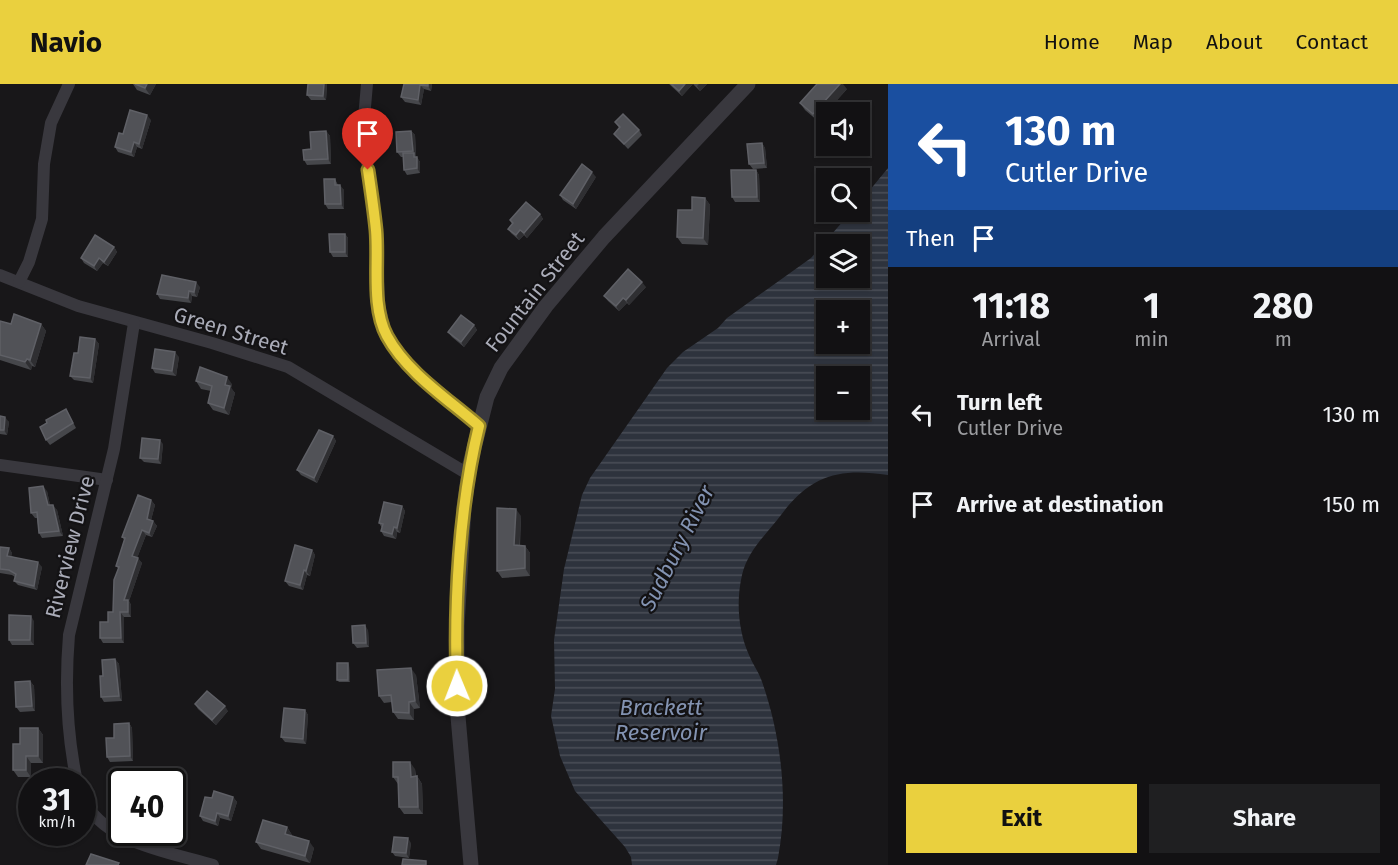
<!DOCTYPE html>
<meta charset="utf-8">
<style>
body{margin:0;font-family:"Fira Sans",sans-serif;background:#1f1f21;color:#f1f3f6;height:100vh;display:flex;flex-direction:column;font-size:22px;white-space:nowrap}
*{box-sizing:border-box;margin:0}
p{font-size:20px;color:#9c9da0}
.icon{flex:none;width:33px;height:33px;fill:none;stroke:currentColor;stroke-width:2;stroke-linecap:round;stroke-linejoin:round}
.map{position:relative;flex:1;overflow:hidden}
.panel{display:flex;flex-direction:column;background:#121113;width:510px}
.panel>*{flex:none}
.top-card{background:#1a4fa0;color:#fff;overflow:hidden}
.fabs{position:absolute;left:816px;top:18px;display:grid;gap:12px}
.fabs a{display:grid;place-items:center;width:54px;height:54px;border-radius:0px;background:#121113;box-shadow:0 2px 4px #0004,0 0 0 2px #313133;font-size:30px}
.speed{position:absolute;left:18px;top:684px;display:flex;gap:12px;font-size:30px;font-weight:700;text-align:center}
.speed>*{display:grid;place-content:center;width:78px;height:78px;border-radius:50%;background:#121113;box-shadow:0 2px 4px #0004,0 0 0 2px #313133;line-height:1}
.speed small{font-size:15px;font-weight:400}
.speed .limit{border:3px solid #111;border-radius:9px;background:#fff;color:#111}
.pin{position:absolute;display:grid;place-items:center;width:51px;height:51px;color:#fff;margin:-62px -26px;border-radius:50% 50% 50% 0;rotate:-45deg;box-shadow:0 0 6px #0007}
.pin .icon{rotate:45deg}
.me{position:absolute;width:66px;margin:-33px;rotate:359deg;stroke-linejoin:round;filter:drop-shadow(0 0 4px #0008)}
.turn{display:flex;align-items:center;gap:21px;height:126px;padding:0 18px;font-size:27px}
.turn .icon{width:78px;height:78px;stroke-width:2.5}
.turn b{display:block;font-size:42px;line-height:51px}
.then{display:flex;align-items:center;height:57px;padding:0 18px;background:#0003;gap:12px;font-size:22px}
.eta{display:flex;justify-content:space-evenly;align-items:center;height:102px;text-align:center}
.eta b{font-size:36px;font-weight:700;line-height:42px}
.primary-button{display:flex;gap:12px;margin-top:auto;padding:12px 18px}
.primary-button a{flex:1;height:69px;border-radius:0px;background:#ead03e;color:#111;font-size:24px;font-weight:700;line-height:69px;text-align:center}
.primary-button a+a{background:#1f1f21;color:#f1f3f6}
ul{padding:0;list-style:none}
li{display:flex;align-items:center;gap:18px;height:90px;padding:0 18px}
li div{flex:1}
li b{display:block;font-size:22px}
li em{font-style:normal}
header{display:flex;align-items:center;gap:36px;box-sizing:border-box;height:84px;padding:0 30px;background:#ead03e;color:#111}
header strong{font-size:28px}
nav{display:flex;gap:33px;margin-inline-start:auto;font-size:21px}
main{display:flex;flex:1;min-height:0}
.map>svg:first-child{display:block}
.water{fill:url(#water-rules);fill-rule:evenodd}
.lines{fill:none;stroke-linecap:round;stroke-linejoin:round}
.minor{stroke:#39383e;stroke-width:12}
.tertiary{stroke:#39383e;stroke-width:15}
.wall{fill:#46474b}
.shaded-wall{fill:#2f2f32}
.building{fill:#515257;stroke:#5f6066;stroke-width:1.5}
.route-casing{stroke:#988728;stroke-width:15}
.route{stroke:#ead03e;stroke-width:10}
.labels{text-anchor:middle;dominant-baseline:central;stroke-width:4.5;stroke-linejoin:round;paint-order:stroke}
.street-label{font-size:21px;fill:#aaacb8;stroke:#131214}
.water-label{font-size:22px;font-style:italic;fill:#8393b2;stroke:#131214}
</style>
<header>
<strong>Navio</strong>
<nav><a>Home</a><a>Map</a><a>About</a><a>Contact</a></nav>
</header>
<main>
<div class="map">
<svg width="888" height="781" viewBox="0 0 888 781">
<defs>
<pattern id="water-rules" width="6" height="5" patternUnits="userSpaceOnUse" patternTransform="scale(1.5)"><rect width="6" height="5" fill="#2e333d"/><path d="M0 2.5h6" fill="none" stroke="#4a4e57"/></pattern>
</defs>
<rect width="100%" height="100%" fill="#181719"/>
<path class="water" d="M888,84V391C841,384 811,390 781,431C766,451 748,466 742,491C736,517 738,546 749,571C752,579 758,587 761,595C781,650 789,717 778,774L776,781H632L631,773L625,763L575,707L560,672L551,632L555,605L554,556L564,485L582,411L590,394L667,284L683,268L718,244L727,234L811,174L851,128H860V118ZM826,160H860V194H826ZM826,226H860V260H826ZM826,292H860V326H826Z"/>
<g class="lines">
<g class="minor">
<polyline points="367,0 363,46 376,146 379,221 386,250 401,273 422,293 479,342"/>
<polyline points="0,191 78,222 212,259 288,283 468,390"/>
<polyline points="19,198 29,178 42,135 44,80 51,39 69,0"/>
<polyline points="0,381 107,396"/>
<path d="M77,698C67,651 65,599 69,551L114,365L134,239"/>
<path d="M82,712C101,759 170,768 213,781"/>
</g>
<polyline class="tertiary" points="471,781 457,621 457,542 464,423 470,380 487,313 501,284 546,222 604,153 748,0"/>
</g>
<g class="wall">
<polygon points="133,0 156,0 150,11 137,6"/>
<polygon points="308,0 327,0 326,16 311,16 307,11"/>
<polygon points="404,0 432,0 431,7 424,5 421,21 405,18 401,13"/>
<polygon points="669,0 707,0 700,7 693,0 682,12"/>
<polygon points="847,5 818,37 805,26 800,19"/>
<polygon points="151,36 142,65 137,63 134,73 118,68 115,63 123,50"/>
<polygon points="615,38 639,46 642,51 628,65 614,50 619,44"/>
<polygon points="326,47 330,52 331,80 307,81 304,76"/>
<polygon points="411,47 415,51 416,72 420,78 420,89 407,91 404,86 404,73 401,73 397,68"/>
<polygon points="762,59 765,64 767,84 753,85 749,80"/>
<polygon points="756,86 759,91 760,118 735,118 732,113"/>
<polygon points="596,93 576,125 563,116 560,111"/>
<polygon points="335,95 338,101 344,106 344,125 328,125 325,120"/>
<polygon points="705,114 710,121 708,161 682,160 677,153 692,126"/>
<polygon points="540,130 543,135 527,154 524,151 519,156 511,149 508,145 512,140 510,136"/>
<polygon points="345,150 348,154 348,173 333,173 330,168"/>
<polygon points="114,163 117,168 108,182 103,179 97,187 84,179 81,174"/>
<polygon points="200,203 197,213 192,212 191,219 160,215 157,210"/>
<polygon points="646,203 629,221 627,219 619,227 608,217 604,212"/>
<polygon points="0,237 11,240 41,240 46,247 35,283 32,282 31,286 0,276"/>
<polygon points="474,241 477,246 464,263 452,253 448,248"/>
<polygon points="95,255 99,260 93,299 74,296 70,292 78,269"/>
<polygon points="179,273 176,292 155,289 152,284"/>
<polygon points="196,297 232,300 231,304 235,309 229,331 213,326 208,319 211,307 201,305"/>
<polygon points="66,325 76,344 50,361 46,356 47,339"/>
<polygon points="0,332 9,338 7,351 0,350"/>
<polygon points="333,352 336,357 317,399 301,391 297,386"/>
<polygon points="163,360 161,380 144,378 140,374"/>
<polygon points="47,407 50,421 57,426 63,452 42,454 39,449 37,434 35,434 31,429"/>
<polygon points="151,416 155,421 151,436 153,437 157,442 152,453 146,451 137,474 142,479 129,517 131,521 131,533 124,533 124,559 103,559 100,554 113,528 118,484 116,482 125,457 122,453"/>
<polygon points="402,422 405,427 400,449 397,448 396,455 384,452 381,447 382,444 379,439"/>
<polygon points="521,432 520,462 525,462 530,469 530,492 502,494 497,487"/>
<polygon points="0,463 9,464 12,469 11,472 42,483 37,506 18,501 14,497 15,493 12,491 0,489"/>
<polygon points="312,466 315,471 310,492 307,491 303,506 289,502 285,497"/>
<polygon points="34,537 34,561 12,561 9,556"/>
<polygon points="368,546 369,563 357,564 353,559"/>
<polygon points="115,575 119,580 122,617 104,618 101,613 103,592"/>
<polygon points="349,581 350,598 339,598 337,596"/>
<polygon points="416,591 420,624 414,625 414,636 398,635 393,628 392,618 384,619 379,612"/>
<polygon points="30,597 34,602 35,627 20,628 16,623"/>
<polygon points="195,620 228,627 216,641 198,625"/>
<polygon points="305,626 308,631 306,660 285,658 281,653"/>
<polygon points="129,639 132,644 133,677 110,678 107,673 114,654"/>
<polygon points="38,644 43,651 43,679 31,679 31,693 18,693 13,686 20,660"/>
<polygon points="415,685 416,692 417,692 422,700 423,730 404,730 399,723 398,700 393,693"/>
<polygon points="233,713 237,718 231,737 220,734 218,742 203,737 200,732 212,714"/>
<polygon points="287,743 292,751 292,752 314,764 310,779 261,765 256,758"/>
<polygon points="58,748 60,754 46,759 42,754"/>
<polygon points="411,759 409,774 395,772 392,768"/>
</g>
<g class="shaded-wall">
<polygon points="147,0 156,0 150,11 145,4"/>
<polygon points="324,0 327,0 326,16 323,12"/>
<polygon points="428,0 432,0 431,7 428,2"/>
<polygon points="685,0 693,0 682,12 679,7"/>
<polygon points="699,0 707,0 700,7 697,2"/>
<polygon points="840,0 843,0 847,5 818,37 813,30"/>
<polygon points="420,1 424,5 421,21 418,16"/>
<polygon points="147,31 151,36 142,65 139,60"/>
<polygon points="326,47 330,52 331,80 328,75"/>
<polygon points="411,47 415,51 416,72 413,67"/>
<polygon points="134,58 137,63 134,73 131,68"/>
<polygon points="762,59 765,64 767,84 764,79"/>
<polygon points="414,69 420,78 420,89 417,84"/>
<polygon points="756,86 759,91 760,118 757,113"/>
<polygon points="592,88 596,93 576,125 573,120"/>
<polygon points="340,101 344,106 344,125 341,120"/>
<polygon points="705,114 710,121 708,161 703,154"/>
<polygon points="540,130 543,135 527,154 524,149"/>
<polygon points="520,146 524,151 519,156 516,151"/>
<polygon points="345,150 348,154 348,173 345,168"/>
<polygon points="114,163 117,168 108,182 104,178"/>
<polygon points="99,174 103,179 97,187 94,182"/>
<polygon points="196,198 200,203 197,213 194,208"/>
<polygon points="642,198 646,203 629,221 626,216"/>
<polygon points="189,207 192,212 191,219 188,214"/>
<polygon points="623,214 627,219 619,227 616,222"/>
<polygon points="41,240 46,247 35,283 30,276"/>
<polygon points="474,241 477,246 464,263 461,258"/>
<polygon points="95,255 99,260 93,299 90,294"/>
<polygon points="175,268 179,273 176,292 172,287"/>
<polygon points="27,275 32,282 31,286 25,278"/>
<polygon points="227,293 232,300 231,304 235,309 229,331 224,324 225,301"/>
<polygon points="5,333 9,338 7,351 4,346"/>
<polygon points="333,352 336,357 317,399 314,394"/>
<polygon points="160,356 163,360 161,380 158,375"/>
<polygon points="43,402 47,407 51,426 48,421"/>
<polygon points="151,416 155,421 150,440 147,435"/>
<polygon points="53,421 57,426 63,452 59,447"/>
<polygon points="402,422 405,427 400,449 397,444"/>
<polygon points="516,425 521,432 519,469 514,461"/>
<polygon points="153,437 157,442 152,453 149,449"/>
<polygon points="394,443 397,448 396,455 392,450"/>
<polygon points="142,446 146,451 136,477 132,472"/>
<polygon points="525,462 530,469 530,492 525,484"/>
<polygon points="9,464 12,469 11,476 7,472"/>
<polygon points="312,466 315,471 310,492 306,487"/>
<polygon points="138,474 142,479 129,517 131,521 131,533 128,528 124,516"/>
<polygon points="38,478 42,483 37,506 34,502"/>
<polygon points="304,486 307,491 303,506 300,501"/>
<polygon points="120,528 124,533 124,559 121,554"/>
<polygon points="31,532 34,537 34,561 30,556"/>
<polygon points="365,541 368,546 369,563 366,559"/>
<polygon points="115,575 119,580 122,617 119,612"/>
<polygon points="348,579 349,581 350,598 348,596"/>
<polygon points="411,584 416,591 420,624 415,617"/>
<polygon points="30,597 34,602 35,627 32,622"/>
<polygon points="409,618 414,625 414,636 409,629"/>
<polygon points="225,622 228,627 216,641 212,636"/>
<polygon points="305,626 308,631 306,660 303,655"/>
<polygon points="129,639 132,644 133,677 130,672"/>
<polygon points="38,644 43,651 43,679 38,672"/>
<polygon points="26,672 31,679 31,693 26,686"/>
<polygon points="410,678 415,685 416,700 411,693"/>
<polygon points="417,692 422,700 423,730 418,723"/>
<polygon points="233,713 237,718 231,737 228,732"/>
<polygon points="217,729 220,734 218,742 215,737"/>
<polygon points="287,743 292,751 290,757 285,750"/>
<polygon points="408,754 411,759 409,774 406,769"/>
<polygon points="309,757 314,764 310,779 305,772"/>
</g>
<g class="building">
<polygon points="135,0 147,0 145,4"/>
<polygon points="308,0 324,0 323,12 307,11"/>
<polygon points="404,0 428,0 428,2 420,1 418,16 401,13"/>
<polygon points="671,0 685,0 679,7"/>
<polygon points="817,0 840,0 813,30 800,19"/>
<polygon points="130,26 147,31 139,60 134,58 131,68 115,63 119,49 123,50"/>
<polygon points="623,30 639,46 624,60 614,50 620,43 615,38"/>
<polygon points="326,47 328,75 304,76 303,66 311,65 310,48"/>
<polygon points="411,47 413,67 397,68 396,48"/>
<polygon points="762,59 764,79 749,80 747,60"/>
<polygon points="403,69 414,69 414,73 417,73 417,84 404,86"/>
<polygon points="582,80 592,88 573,120 560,111"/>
<polygon points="731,86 756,86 757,113 732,113"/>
<polygon points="324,95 335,95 335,101 340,101 341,120 325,120"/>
<polygon points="692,113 705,114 703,154 677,153 678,126 692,126"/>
<polygon points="526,118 540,130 524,149 520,146 516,151 508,145 513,139 510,136"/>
<polygon points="329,150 345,150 345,168 330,168"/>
<polygon points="95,151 114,163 104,178 99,174 94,182 81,174"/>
<polygon points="628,185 642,198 626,216 623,214 616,222 604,212"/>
<polygon points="162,191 196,198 194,208 189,207 188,214 157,210"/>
<polygon points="14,230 41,240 30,276 27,275 25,278 0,271 0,237 11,240"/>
<polygon points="461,231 474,241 461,258 448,248"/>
<polygon points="80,253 95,255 90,294 70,292 74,269 78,269"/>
<polygon points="155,265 175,268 172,287 152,284"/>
<polygon points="200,283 227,293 225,301 230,302 224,324 208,319 212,302 196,297"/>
<polygon points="66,325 73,339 46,356 40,343 47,339 46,336"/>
<polygon points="0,332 5,333 4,346 0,346"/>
<polygon points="319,346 333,352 314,394 297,386"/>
<polygon points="142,354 160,356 158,375 140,374"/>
<polygon points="43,402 48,421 53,421 59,447 39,449 37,428 31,429 29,404"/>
<polygon points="138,411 151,416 147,435 153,437 149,449 142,446 132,472 138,474 124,516 128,516 128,528 120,528 121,554 100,554 100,538 108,538 108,528 113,528 114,496 119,483 116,482 125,454 122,453"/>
<polygon points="384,418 402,422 397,444 394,443 392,450 381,447 383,440 379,439"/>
<polygon points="497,424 516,425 514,461 525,462 525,484 497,487"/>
<polygon points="295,461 312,466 306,487 304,486 300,501 285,497"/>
<polygon points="0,463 9,464 7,472 38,478 34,502 14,497 16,490 9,486 0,485"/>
<polygon points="9,531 31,532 30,556 9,556"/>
<polygon points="365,541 366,559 353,559 352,542"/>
<polygon points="115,575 119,612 101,613 100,592 103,592 102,576"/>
<rect x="337" y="579" width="11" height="17"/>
<polygon points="411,584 415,617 409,618 409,629 393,628 391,611 379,612 377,586"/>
<polygon points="30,597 32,622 16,623 15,598"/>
<polygon points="207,607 225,622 212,636 195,620"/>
<polygon points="284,624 305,626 303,655 281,653"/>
<polygon points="129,639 130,672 107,673 106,654 114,654 114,640"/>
<polygon points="20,644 38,644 38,672 26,672 26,686 13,686 13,660 20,660"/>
<polygon points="393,678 410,678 411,693 417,692 418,723 399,723 398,693 393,693"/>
<polygon points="214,707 233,713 228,732 217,729 215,737 200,732 205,713 212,714"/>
<polygon points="263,736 287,743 285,750 309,757 305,772 256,758"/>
<polygon points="40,748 57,748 57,749 42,754"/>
<polygon points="394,753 408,754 406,769 392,768"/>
<polygon points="91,770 119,779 118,781 86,781"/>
<polygon points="403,775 426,777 426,781 402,781"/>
</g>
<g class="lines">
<defs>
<path id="route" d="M368,86C371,106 374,126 376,146C379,179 371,222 387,252C407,289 448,315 479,342C459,423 454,519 457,602"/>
</defs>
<use href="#route" class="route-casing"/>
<use href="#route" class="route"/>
</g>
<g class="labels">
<g class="street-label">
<text transform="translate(535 208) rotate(-52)">Fountain Street</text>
<text transform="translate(231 247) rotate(17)">Green Street</text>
<text transform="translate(70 463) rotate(-76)">Riverview Drive</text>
</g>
<g class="water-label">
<text transform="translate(677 464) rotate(-63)">Sudbury River</text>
<text x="661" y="623">Brackett<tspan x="661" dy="25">Reservoir</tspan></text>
</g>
</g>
</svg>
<div class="fabs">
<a><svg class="icon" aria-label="sound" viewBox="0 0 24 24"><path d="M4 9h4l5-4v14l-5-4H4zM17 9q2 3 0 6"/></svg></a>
<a><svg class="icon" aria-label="search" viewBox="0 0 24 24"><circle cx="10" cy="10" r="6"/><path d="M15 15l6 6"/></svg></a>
<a><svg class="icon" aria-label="layers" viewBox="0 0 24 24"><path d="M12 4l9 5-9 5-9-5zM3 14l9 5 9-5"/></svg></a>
<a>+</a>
<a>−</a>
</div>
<div class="speed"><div>31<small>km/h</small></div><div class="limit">40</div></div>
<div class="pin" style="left:368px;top:86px;background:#d93025"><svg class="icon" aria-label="arrive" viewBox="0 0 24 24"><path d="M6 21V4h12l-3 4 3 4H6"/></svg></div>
<svg class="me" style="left:457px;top:602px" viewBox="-20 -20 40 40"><circle r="17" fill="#ead03e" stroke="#fff" stroke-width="3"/><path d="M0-11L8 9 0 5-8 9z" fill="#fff"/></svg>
</div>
<section class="panel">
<div class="top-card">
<div class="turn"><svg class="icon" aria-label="left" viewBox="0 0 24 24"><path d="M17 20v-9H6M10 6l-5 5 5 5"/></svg><div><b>130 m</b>Cutler Drive</div></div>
<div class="then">Then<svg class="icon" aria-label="arrive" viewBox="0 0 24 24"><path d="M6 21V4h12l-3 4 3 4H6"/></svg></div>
</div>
<div class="eta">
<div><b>11:18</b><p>Arrival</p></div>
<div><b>1</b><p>min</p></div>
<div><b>280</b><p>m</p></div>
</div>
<ul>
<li><svg class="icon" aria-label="left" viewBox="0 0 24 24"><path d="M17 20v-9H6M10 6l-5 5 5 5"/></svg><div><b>Turn left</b><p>Cutler Drive</p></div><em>130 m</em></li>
<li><svg class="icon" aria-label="arrive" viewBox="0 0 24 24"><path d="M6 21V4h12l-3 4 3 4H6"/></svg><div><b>Arrive at destination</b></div><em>150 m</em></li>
</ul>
<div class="primary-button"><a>Exit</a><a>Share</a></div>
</section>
</main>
